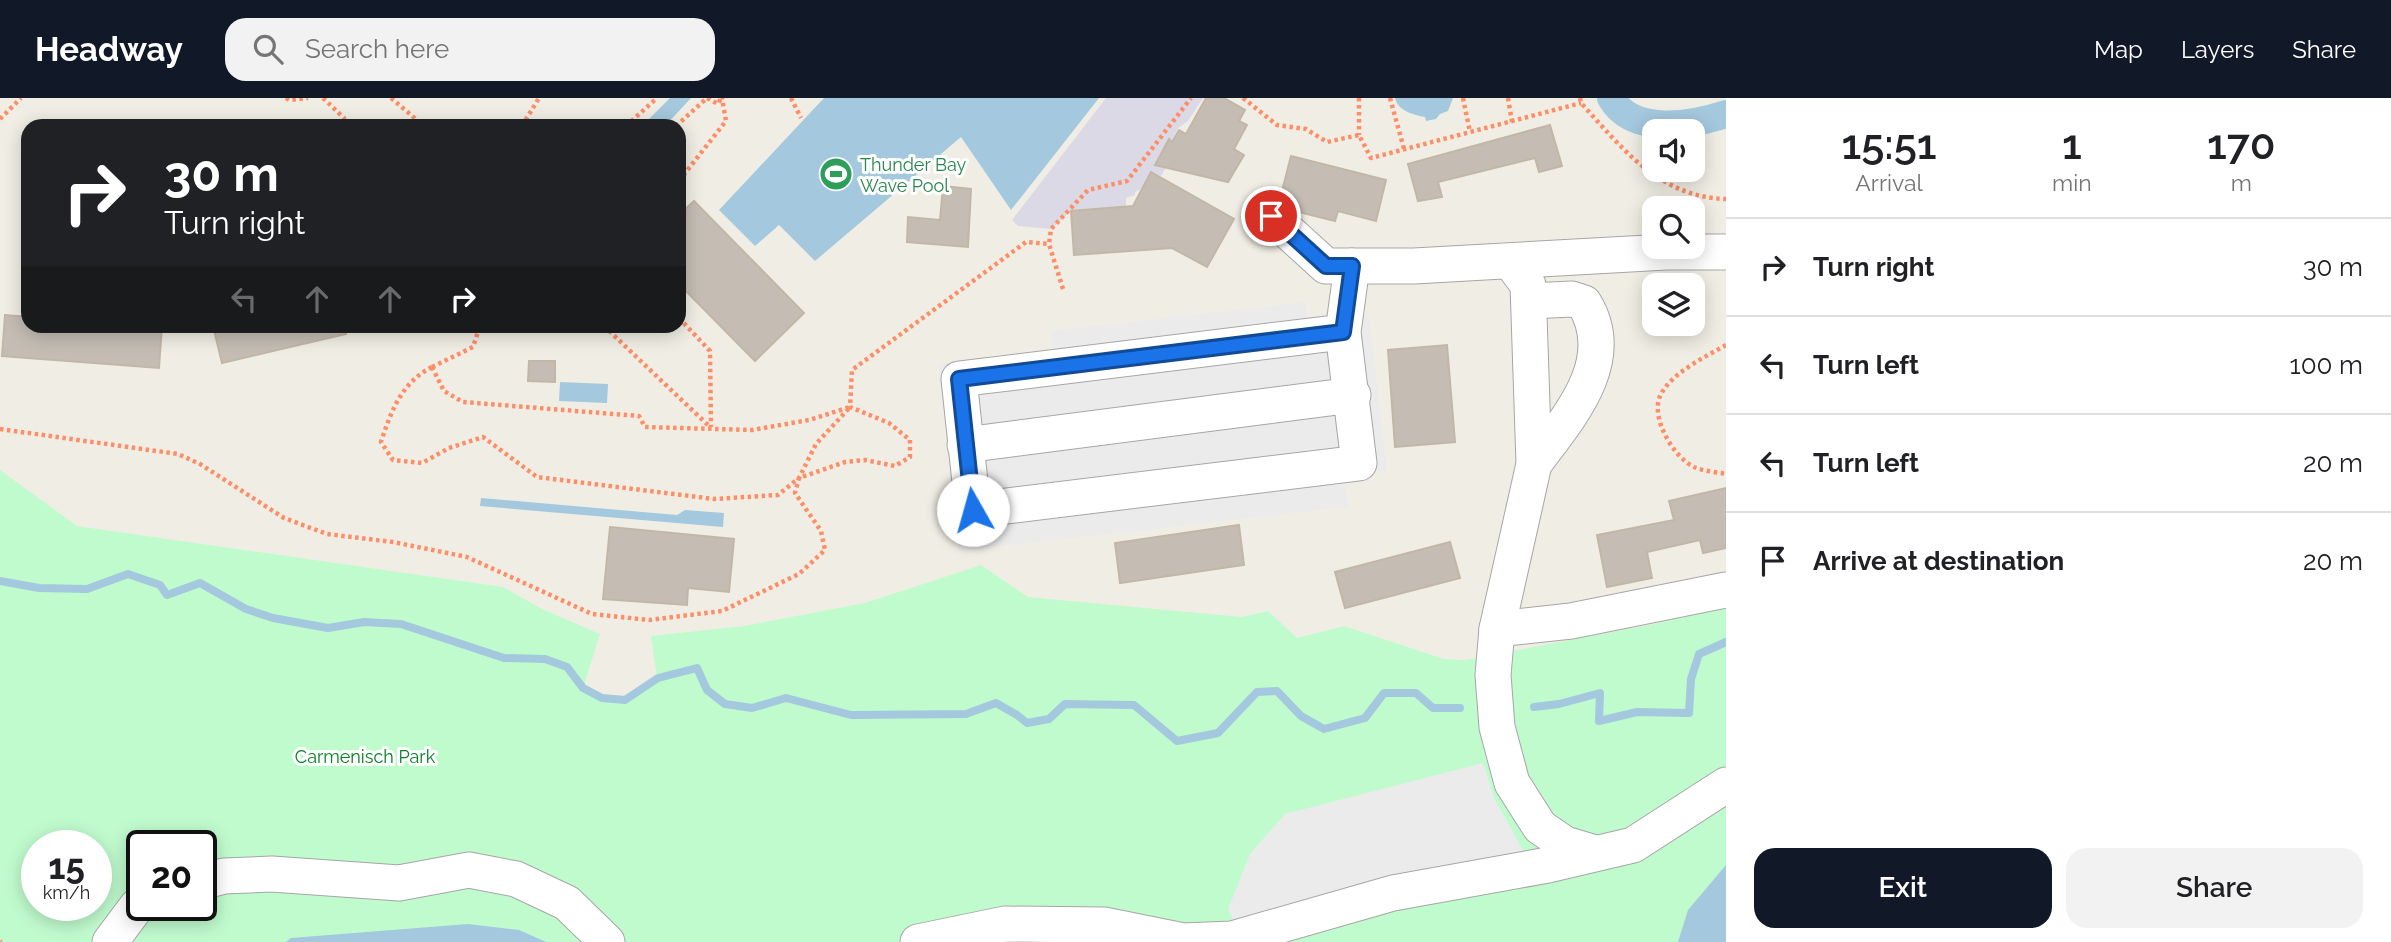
<!DOCTYPE html>
<style>
body{margin:0;font-family:Raleway,sans-serif;background:#f2f2f2;color:#202124;height:100vh;display:flex;flex-direction:column;font-size:26px;white-space:nowrap}
*{box-sizing:border-box;margin:0}
p{font-size:23px;color:#757577}
.icon{flex:none;width:38px;height:38px;fill:none;stroke:currentColor;stroke-width:2;stroke-linecap:round;stroke-linejoin:round}
.map{position:relative;flex:1;overflow:hidden}
.details{display:flex;flex-direction:column;background:#fff;width:665px}
.details>*{flex:none}
.hud{position:absolute;left:21px;top:21px;width:665px;height:214px;border-radius:21px;box-shadow:0 4px 18px #0003;background:#202124;color:#fff;overflow:hidden}
.buttons{position:absolute;left:1642px;top:21px;display:grid;gap:14px}
.buttons a{display:grid;place-items:center;width:63px;height:63px;border-radius:14px;background:#fff;box-shadow:0 4px 18px #0003;font-size:35px}
.speed{position:absolute;left:21px;top:732px;display:flex;gap:14px;font-size:35px;font-weight:700;text-align:center}
.speed>*{display:grid;place-content:center;width:91px;height:91px;border-radius:50%;background:#fff;box-shadow:0 4px 18px #0003;line-height:1}
.speed small{font-size:18px;font-weight:400}
.speed .limit{border:4px solid #111;border-radius:10px;background:#fff;color:#111}
.pin{position:absolute;display:grid;place-items:center;width:60px;height:60px;color:#fff;margin:-30px;border:4px solid #fff;border-radius:50%;box-shadow:0 2px 7px #0007}
.me{position:absolute;width:77px;margin:-38px;rotate:353deg;stroke-linejoin:round;filter:drop-shadow(0 0 5px #0008)}
.turn{display:flex;align-items:center;gap:24px;height:147px;padding:0 28px;font-size:32px}
.turn .icon{width:91px;height:91px;stroke-width:2.5}
.turn b{display:block;font-size:49px;line-height:60px}
.lanes{display:flex;align-items:center;height:66px;padding:0 28px;background:#0003;justify-content:center;gap:35px;direction:ltr}
.lanes .off{opacity:.35}
.eta{display:flex;justify-content:space-evenly;align-items:center;height:119px;text-align:center}
.eta b{font-size:42px;font-weight:600;line-height:49px}
.cta{display:flex;gap:14px;margin-top:auto;padding:14px 28px}
.cta a{flex:1;height:80px;border-radius:21px;background:#111827;color:#fff;font-size:28px;font-weight:600;line-height:80px;text-align:center}
.cta a+a{background:#f2f2f2;color:#202124}
ul{padding:0;list-style:none}
li{display:flex;align-items:center;gap:21px;height:98px;padding:0 28px;border-top:2px solid #e0e0e0}
li div{flex:1}
li b{display:block;font-size:26px}
li em{font-style:normal}
header{display:flex;align-items:center;gap:42px;box-sizing:border-box;height:98px;padding:0 35px;background:#111827;color:#fff}
header strong{font-size:33px}
nav{display:flex;gap:38px;margin-inline-start:auto;font-size:24px}
.search{width:490px;height:63px;background:#f2f2f2;display:flex;align-items:center;gap:18px;box-sizing:border-box;padding:0 24px;border-radius:21px;color:#757577;font-size:26px}
main{display:flex;flex:1;min-height:0}
.map>svg:first-child{display:block}
.park{fill:#c0fbce;fill-rule:evenodd}
.parking{fill:#ebebeb}
.plaza{fill:#dbd9e6}
.water{fill:#a4c8de}
.lines{fill:none;stroke-linecap:round;stroke-linejoin:round}
.stream{stroke:#a4c8de;stroke-width:8}
.canal{stroke:#a4c8de;stroke-width:28}
.building{fill:#c5bdb4;stroke:#c2b7a6;stroke-width:2}
.minor-casing{stroke:#a6a6a6;stroke-width:37}
.path{stroke:#fd8e68;stroke-width:4.5;stroke-dasharray:3.5 3.5;stroke-linecap:butt}
.minor{stroke:#fff;stroke-width:35}
.route-casing{stroke:#114b97;stroke-width:18}
.route{stroke:#1a73e8;stroke-width:12}
.labels{text-anchor:middle;dominant-baseline:central;stroke-width:6;stroke-linejoin:round;paint-order:stroke}
.leisure-label{font-size:18px;fill:#27864d;stroke:#fff;text-anchor:start}
.park-label{font-size:18px;fill:#098025;stroke:#fff}
</style>
<header>
<strong>Headway</strong>
<div class="search"><svg class="icon" aria-label="search" viewBox="0 0 24 24"><circle cx="10" cy="10" r="6"/><path d="M15 15l6 6"/></svg>Search here</div>
<nav><a>Map</a><a>Layers</a><a>Share</a></nav>
</header>
<main>
<div class="map">
<svg width="1726" height="844" viewBox="0 0 1726 844">
<rect width="100%" height="100%" fill="#f0eee4"/>
<path class="park" d="M0,372L77,428L503,489L542,511L600,536L583,590L602,600L625,602L657,580L651,538L744,528L865,505L981,467L1028,499L1242,519L1268,513L1297,540L1344,528L1444,561L1465,562L1654,526L1726,509V844H0ZM37,747H96V807H37ZM142,747H201V807H142Z"/>
<g class="parking">
<polygon points="1305,204 1307,224 1369,217 1387,372 1344,377 1348,409 959,453 938,266 1053,253 1051,233"/>
<polygon points="1483,665 1495,702 1527,759 1240,836 1228,811 1250,756 1285,716"/>
</g>
<polygon class="plaza" points="1106,0 1203,0 1188,23 1178,30 1161,62 1168,66 1161,78 1151,74 1143,90 1135,94 1135,97 1126,100 1126,108 1071,113 1051,131 1018,128 1012,122"/>
<g class="water">
<polygon points="670,0 691,0 665,28 642,28"/>
<polygon points="824,0 1099,0 1011,112 961,39 815,163 779,127 755,148 719,112"/>
<path d="M1395,0H1453L1448,13L1440,16L1436,21L1426,23L1425,19C1414,17 1398,13 1395,0Z"/>
<polygon points="560,284 608,286 607,305 559,303"/>
<polygon points="481,400 677,417 685,412 724,415 723,429 480,408"/>
<polygon points="1726,767 1726,844 1678,844 1688,812"/>
<polygon points="468,826 519,832 546,844 286,844 291,840"/>
</g>
<g class="lines">
<g class="stream">
<polyline points="0,483 39,490 87,491 128,476 160,487 167,497 200,485 246,511 273,520 328,530 364,524 401,526 504,560 545,561 567,569 583,590 602,600 625,602 658,580 697,570 707,592 725,606 752,610 786,600 851,617 966,616 996,605 1017,617 1027,625 1049,621 1065,606 1134,607 1177,643 1218,635 1257,594 1277,593 1301,618 1324,631 1365,620 1384,595 1416,595 1433,610 1460,610"/>
<polyline points="1534,609 1559,606 1600,595 1599,623 1637,614 1689,615 1691,581 1699,556 1726,544"/>
</g>
<path class="canal" d="M1611,0C1633,38 1692,27 1726,16"/>
</g>
<g class="building">
<polygon points="1206,0 1224,0 1245,12 1239,23 1247,27 1234,51 1244,57 1228,84 1155,67 1169,41 1172,44 1179,32 1186,36"/>
<polygon points="1550,27 1562,68 1539,74 1535,60 1438,84 1442,99 1418,103 1408,66"/>
<polygon points="1291,58 1386,82 1376,123 1338,113 1335,123 1295,113 1293,111 1295,100 1281,97"/>
<polygon points="1151,74 1234,121 1207,169 1172,150 1074,157 1071,113 1133,108"/>
<polygon points="943,88 971,91 968,149 907,144 908,119 940,122"/>
<polygon points="694,103 804,215 755,263 679,186 679,117"/>
<polygon points="5,217 28,219 28,228 162,228 159,270 2,258"/>
<polygon points="231,228 345,228 346,236 222,265 214,232"/>
<polygon points="1447,247 1455,344 1395,349 1388,252"/>
<polygon points="529,263 555,263 555,284 528,283"/>
<polygon points="1726,390 1726,450 1703,455 1700,442 1647,454 1652,480 1607,489 1597,437 1674,422 1669,403"/>
<polygon points="1239,427 1244,467 1120,485 1115,445"/>
<polygon points="610,429 734,441 729,494 688,490 687,507 603,501"/>
<polygon points="1450,444 1460,480 1345,510 1335,474"/>
</g>
<g class="lines">
<defs>
<g id="minor">
<polyline points="1271,118 1326,168 1414,168 1666,154 1726,154"/>
<polyline points="1511,164 1528,187 1534,366 1497,531 1493,577 1497,629 1512,685 1540,729 1565,746 1595,755"/>
<path d="M1529,203L1572,201L1584,205C1620,263 1568,320 1534,366"/>
<polyline points="1343,234 959,281 973,412 1359,365 1343,234 1352,168"/>
<polyline points="965,347 1353,297"/>
<polyline points="1497,531 1571,523 1726,492"/>
<polyline points="201,784 224,778 272,776 399,785 469,772 516,781 567,805 607,844"/>
<polyline points="110,844 137,808 142,806"/>
<polyline points="918,844 1005,826 1104,827 1183,843 1232,841 1393,795 1548,767 1633,747 1726,687"/>
</g>
</defs>
<use href="#minor" class="minor-casing"/>
<g class="path">
<polyline points="286,0 289,2 308,0"/>
<polyline points="323,0 344,20 345,28"/>
<polyline points="391,0 424,28"/>
<polyline points="791,0 801,20"/>
<polyline points="1243,0 1277,27 1306,31 1327,44 1359,37 1371,60 1581,5"/>
<polyline points="1359,0 1359,37"/>
<polyline points="1390,0 1404,51"/>
<polyline points="1463,0 1470,34"/>
<polyline points="1508,0 1512,24"/>
<path d="M1580,0L1581,5C1623,51 1659,99 1726,101"/>
<polyline points="0,21 21,0"/>
<polyline points="522,28 539,0"/>
<polyline points="626,28 657,0"/>
<polyline points="676,28 707,0 718,6 721,0"/>
<polyline points="679,83 726,23 722,0"/>
<polyline points="679,90 682,102 679,105"/>
<polyline points="1063,191 1049,146 1051,131 1088,92 1127,83 1191,0"/>
<polyline points="679,220 710,253 711,329"/>
<polyline points="604,228 710,329"/>
<path d="M1726,247C1705,259 1673,274 1661,296C1649,318 1673,359 1694,369C1703,373 1716,374 1726,376"/>
<path d="M432,269L444,293L463,304L639,318L645,329L752,332L809,322L850,309L816,346L799,380L778,397L714,401L537,379L483,339L449,350L422,365L393,362L381,344C391,313 402,284 432,269Z"/>
<polyline points="432,269 473,249 480,228"/>
<polyline points="0,331 178,356 200,366 284,420 327,436 393,444 467,459 592,516 649,522 722,513 799,476 825,452 821,433 795,395 799,380 845,364 865,362 895,368 910,359 910,342 889,325 850,309 852,272 1026,144 1049,146"/>
<polyline points="0,843 1,844"/>
</g>
<use href="#minor" class="minor"/>
</g>
<g class="lines">
<defs>
<polyline id="route" points="973,412 959,281 1343,234 1352,168 1326,168 1271,118"/>
</defs>
<use href="#route" class="route-casing"/>
<use href="#route" class="route"/>
</g>
<defs>
<symbol id="stadium-disc" viewBox="-11 -11 22 22"><circle r="9.5" fill="#2e9e5b" stroke="#fff"/><path d="M0-5a6.5 5 0 1 0 0 10a6.5 5 0 1 0 0-10ZM-3.5-1.8h7v3.6h-7Z" fill="#fff"/></symbol>
</defs>
<g fill-rule="evenodd">
<use href="#stadium-disc" x="817" y="57" width="38" height="38"/>
</g>
<g class="labels">
<g class="leisure-label">
<text x="860" y="66">Thunder Bay<tspan x="860" dy="21">Wave Pool</tspan></text>
</g>
<g class="park-label">
<text x="365" y="658">Carmenisch Park</text>
</g>
</g>
</svg>
<div class="buttons">
<a><svg class="icon" aria-label="sound" viewBox="0 0 24 24"><path d="M4 9h4l5-4v14l-5-4H4zM17 9q2 3 0 6"/></svg></a>
<a><svg class="icon" aria-label="search" viewBox="0 0 24 24"><circle cx="10" cy="10" r="6"/><path d="M15 15l6 6"/></svg></a>
<a><svg class="icon" aria-label="layers" viewBox="0 0 24 24"><path d="M12 4l9 5-9 5-9-5zM3 14l9 5 9-5"/></svg></a>
</div>
<div class="speed"><div>15<small>km/h</small></div><div class="limit">20</div></div>
<div class="pin" style="left:1271px;top:118px;background:#d93025"><svg class="icon" aria-label="arrive" viewBox="0 0 24 24"><path d="M6 21V4h12l-3 4 3 4H6"/></svg></div>
<svg class="me" style="left:973px;top:412px" viewBox="-20 -20 40 40"><circle r="19" fill="#fff"/><path d="M0-13L10 11 0 6-10 11z" fill="#1a73e8"/></svg>
<div class="hud">
<div class="turn"><svg class="icon" aria-label="right" viewBox="0 0 24 24"><path d="M7 20v-9h11M14 6l5 5-5 5"/></svg><div><b>30 m</b>Turn right</div></div>
<div class="lanes"><svg class="icon off" aria-label="left" viewBox="0 0 24 24"><path d="M17 20v-9H6M10 6l-5 5 5 5"/></svg><svg class="icon off" aria-label="ahead" viewBox="0 0 24 24"><path d="M12 20V5M6 11l6-6 6 6"/></svg><svg class="icon off" aria-label="ahead" viewBox="0 0 24 24"><path d="M12 20V5M6 11l6-6 6 6"/></svg><svg class="icon" aria-label="right" viewBox="0 0 24 24"><path d="M7 20v-9h11M14 6l5 5-5 5"/></svg></div>
</div>
</div>
<section class="details">
<div class="eta">
<div><b>15:51</b><p>Arrival</p></div>
<div><b>1</b><p>min</p></div>
<div><b>170</b><p>m</p></div>
</div>
<ul>
<li><svg class="icon" aria-label="right" viewBox="0 0 24 24"><path d="M7 20v-9h11M14 6l5 5-5 5"/></svg><div><b>Turn right</b></div><em>30 m</em></li>
<li><svg class="icon" aria-label="left" viewBox="0 0 24 24"><path d="M17 20v-9H6M10 6l-5 5 5 5"/></svg><div><b>Turn left</b></div><em>100 m</em></li>
<li><svg class="icon" aria-label="left" viewBox="0 0 24 24"><path d="M17 20v-9H6M10 6l-5 5 5 5"/></svg><div><b>Turn left</b></div><em>20 m</em></li>
<li><svg class="icon" aria-label="arrive" viewBox="0 0 24 24"><path d="M6 21V4h12l-3 4 3 4H6"/></svg><div><b>Arrive at destination</b></div><em>20 m</em></li>
</ul>
<div class="cta"><a>Exit</a><a>Share</a></div>
</section>
</main>
